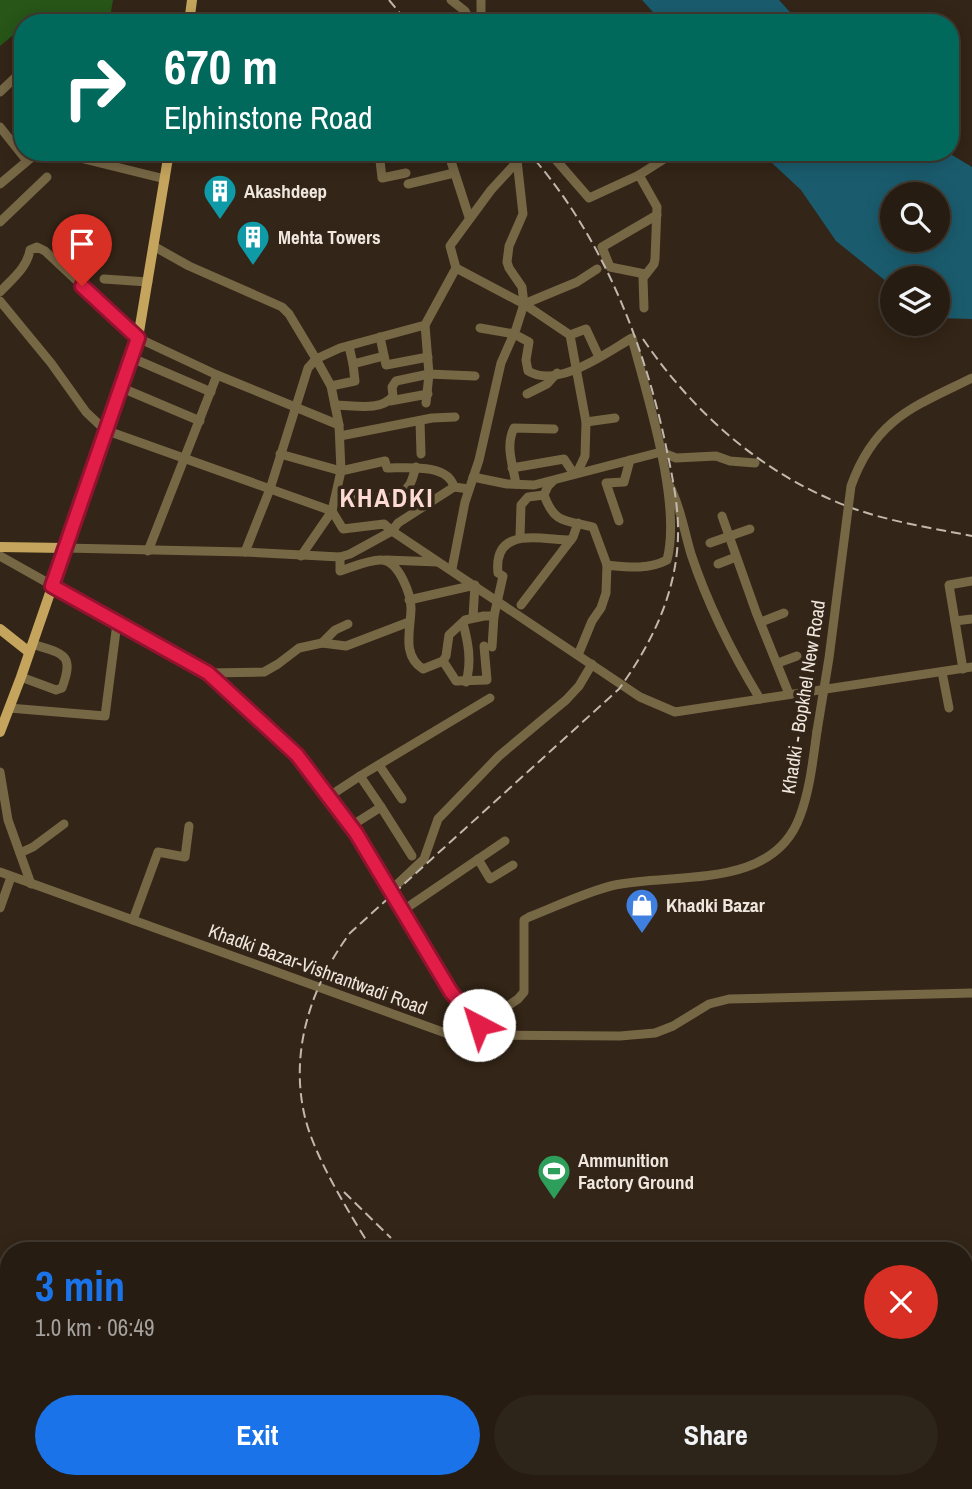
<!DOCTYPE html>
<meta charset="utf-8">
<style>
body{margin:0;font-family:"Archivo Narrow",sans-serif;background:#2e251a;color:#f1f3f6;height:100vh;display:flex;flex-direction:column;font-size:26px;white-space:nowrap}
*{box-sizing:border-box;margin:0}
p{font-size:23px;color:#a4a19f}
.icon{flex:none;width:38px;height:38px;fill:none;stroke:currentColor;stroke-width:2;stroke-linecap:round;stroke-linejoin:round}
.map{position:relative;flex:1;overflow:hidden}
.drawer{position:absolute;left:0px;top:1242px;width:973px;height:247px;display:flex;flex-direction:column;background:#261c11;border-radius:28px 28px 0 0;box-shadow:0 4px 18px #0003,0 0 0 2px #423a31}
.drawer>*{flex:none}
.hud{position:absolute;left:14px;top:14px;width:945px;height:147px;border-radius:28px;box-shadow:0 4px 18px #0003,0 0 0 2px #423a31;background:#00695c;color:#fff;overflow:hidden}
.buttons{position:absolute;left:880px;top:182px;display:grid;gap:14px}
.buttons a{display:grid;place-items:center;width:70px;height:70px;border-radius:50%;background:#261c11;box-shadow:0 4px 18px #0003,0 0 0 2px #423a31;font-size:35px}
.pin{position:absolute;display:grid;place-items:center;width:60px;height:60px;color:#fff;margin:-72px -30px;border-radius:50% 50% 50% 0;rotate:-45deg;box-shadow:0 0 7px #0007}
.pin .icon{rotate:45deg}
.me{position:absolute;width:77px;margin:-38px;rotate:320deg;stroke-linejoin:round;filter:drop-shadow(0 0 5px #0008)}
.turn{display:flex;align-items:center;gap:24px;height:147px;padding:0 35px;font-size:32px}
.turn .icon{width:91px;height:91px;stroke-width:2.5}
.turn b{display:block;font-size:49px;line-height:60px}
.round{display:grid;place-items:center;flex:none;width:74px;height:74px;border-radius:37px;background:#2e251a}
.head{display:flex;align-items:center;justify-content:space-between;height:119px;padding:0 35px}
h1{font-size:42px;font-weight:700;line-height:52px;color:#1a73e8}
.action{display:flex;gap:14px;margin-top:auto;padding:14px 35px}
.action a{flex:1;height:80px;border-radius:42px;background:#1a73e8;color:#fff;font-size:28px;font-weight:700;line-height:80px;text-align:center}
.action a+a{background:#2e251a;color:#f1f3f6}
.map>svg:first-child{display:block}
.green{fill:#275618}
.water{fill:#1a5c6e;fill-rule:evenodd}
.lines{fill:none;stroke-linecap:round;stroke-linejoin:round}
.minor{stroke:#766745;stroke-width:9}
.major{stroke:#c5a55d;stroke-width:10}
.rail{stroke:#c2b8ae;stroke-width:2;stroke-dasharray:10 5;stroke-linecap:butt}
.minor-bridge{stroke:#766745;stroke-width:9}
.route-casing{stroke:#92132f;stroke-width:18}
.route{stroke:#e11d48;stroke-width:12}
.labels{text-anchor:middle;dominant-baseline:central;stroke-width:7;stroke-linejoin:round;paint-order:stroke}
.poi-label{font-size:19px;font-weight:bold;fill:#efe6dd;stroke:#332517;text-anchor:start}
.street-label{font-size:19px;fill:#efe6dd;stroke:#332517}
.district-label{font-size:26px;font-weight:bold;letter-spacing:2px;fill:#fddad3;stroke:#332517}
</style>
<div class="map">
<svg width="972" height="1489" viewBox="0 0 972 1489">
<rect width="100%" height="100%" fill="#332517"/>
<g class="green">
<polygon points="0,0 113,0 109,23 23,23 23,27 0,46"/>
<polygon points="9,1370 9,1480 151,1481 150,1489 0,1489 0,1380"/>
</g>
<g class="water">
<polygon points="642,0 779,0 800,23 663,23"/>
<path d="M760,152H947L972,167V319L938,318V278H892V286L836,241L801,190ZM892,194H938V240H892Z"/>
</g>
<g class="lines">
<g class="minor">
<polyline points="451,0 465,11 471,23"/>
<polyline points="481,23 481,0"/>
<polyline points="0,92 23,70"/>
<polyline points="0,127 27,161"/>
<polyline points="78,152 84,159 165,179"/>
<polyline points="379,152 382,178 406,173"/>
<polyline points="448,152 469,217"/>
<polyline points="549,152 589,198 639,175 657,207 655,259 654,264 643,278 644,308"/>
<polyline points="639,175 675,152"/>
<polyline points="0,184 38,152"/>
<polyline points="408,184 454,173"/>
<polyline points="0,222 47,177"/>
<polyline points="155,247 189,266 282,307 289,314 316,359 340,348 425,325 456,268 450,246 452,243 491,190 526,152"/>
<polyline points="456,268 524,304 570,335 586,422 585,456 577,473"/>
<polyline points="645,274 610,267 602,247 657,215"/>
<polyline points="104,279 148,282"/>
<path d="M0,292C12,279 27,268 30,250L37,247L45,251L138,338L217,375L339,425"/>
<polyline points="0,301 51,363 86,412 105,430 332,511 343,529 384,524 392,531 398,523 454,487"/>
<polyline points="524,304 577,282 597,269"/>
<polyline points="425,325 429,374 426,403"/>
<path d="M480,328L514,334L529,342L526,360L528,371C558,389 606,353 632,338C647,396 682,503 667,560C648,570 627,567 607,565L606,593L601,608L592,621L578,655"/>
<polyline points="570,335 586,329 599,357"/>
<polyline points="380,337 386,365 428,357"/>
<polyline points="349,346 353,364 384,356"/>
<polyline points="132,358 211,392"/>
<polyline points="331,386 355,381 353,364"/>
<polyline points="122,388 200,421"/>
<polyline points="527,394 547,384 557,373"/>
<polyline points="390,401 428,394"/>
<path d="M335,405C353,405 381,412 393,396L392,387L396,381L429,374L475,376"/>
<polyline points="420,421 421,454"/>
<polyline points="586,422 615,418"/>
<polyline points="340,436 432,418 455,417"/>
<path d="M280,454L341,471L385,461L387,468C406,468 448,463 454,487L469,489"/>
<polyline points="512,468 564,459 574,474"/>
<polyline points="473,477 507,484 534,485 661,452 676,458 716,456 730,461 755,463"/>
<path d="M553,481L548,486L544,495C555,525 566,520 593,527L607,565"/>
<path d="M668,483C680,505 684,530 691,554C708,605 732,653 760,699"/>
<path d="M516,484C513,465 505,446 514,428L554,429"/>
<path d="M335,499L358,497C373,504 401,499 410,484C413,479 414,472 416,467"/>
<polyline points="722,516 756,612 789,694"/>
<polyline points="619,521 606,483 624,482 630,460"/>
<polyline points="520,537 521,505 528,497 544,495"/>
<polyline points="710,543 750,529"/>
<polyline points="65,548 245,552 340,557 350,554 392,531 640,697 675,712 972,667"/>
<polyline points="148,551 217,375"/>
<polyline points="245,552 270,489 308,368 316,359 331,386 339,425 341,471 332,511 301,556"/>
<polyline points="0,556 208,673 297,755 356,833 451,992 487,1036"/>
<path d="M340,557V571C353,567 370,559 382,560C399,561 411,595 411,608C411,629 401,655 423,669L443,661L446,656L449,635L465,620L484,616H494"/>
<polyline points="386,560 438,562"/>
<polyline points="718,564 736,557"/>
<polyline points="452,569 465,502 479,460 501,363 516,329 524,304 522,287 509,268 507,262 509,246 523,214 517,160"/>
<polyline points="409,600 475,585 473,617"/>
<polyline points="521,605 573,537 578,523"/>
<polyline points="955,621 972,619"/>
<polyline points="761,622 784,613"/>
<path d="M463,623C468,642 472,661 466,682"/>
<polyline points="348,624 335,630 322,643 346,646 409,622"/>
<path d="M492,647L494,616L503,576L498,573C493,525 542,540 571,540"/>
<polyline points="443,661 456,681 487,680 484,646"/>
<polyline points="778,663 797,656"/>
<polyline points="963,669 949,585 972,581"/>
<polyline points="942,672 949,708"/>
<polyline points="208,673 264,672 278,664 299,648 322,643"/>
<path d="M21,677L56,690L62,688C75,653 63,654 32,644"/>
<polyline points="9,708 105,716 117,623"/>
<polyline points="379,765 402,799"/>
<polyline points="0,772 8,820 31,884"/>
<polyline points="360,776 490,698"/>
<polyline points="328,797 360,776 381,807 351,826"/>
<polyline points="381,807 412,856"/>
<polyline points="20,853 33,847 64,824"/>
<polyline points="478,859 490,879 513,865"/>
<polyline points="0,872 451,1035 620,1036 655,1033 673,1026 709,1004 729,999 972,993"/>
<polyline points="390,891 424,859 438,819 499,756 566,700 579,686 592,664"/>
<polyline points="0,908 11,877"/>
<polyline points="402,911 505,841"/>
<polyline points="133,920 158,852 185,857 189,826"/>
<path d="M474,1029L518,999L524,992V920L529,917C555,907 588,891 615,885C676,872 773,891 800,816C810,790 813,759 817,731"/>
</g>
<g class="major">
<polyline points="189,23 192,0"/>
<polyline points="0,547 65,548"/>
<polyline points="0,629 29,652"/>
<polyline points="0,732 21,677 138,338 169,152"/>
</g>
<g class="rail">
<polyline points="389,0 408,23"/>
<path d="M643,339C695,415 765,476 852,508C891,522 932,528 972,536"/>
<polyline points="344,1192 391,1238"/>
<path d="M373,1251C350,1214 313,1156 304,1113C290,1049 312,984 350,933L619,689C652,643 676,594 678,537C679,504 671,470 664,437C641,335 599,231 528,152"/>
</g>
<path class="minor-bridge" d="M817,731L829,658L851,486C875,419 913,407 972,378"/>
</g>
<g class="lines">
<defs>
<polyline id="route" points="82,286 138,338 52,586 208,673 297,755 356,833 451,992 479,1025"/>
</defs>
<use href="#route" class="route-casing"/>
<use href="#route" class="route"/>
</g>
<defs>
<symbol id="building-pin" viewBox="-11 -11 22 30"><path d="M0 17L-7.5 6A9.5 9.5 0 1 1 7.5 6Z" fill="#0f9aa8" stroke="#332517"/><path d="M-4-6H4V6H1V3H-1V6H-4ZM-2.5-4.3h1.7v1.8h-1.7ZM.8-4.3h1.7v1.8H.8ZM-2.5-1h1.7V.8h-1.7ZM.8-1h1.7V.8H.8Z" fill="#fff"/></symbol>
<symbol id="shop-pin" viewBox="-11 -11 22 30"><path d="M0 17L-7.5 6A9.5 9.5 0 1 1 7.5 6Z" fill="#3f7fe0" stroke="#332517"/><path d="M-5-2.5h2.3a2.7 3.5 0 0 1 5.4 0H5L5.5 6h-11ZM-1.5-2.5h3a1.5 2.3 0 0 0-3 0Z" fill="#fff"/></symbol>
<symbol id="stadium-pin" viewBox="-11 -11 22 30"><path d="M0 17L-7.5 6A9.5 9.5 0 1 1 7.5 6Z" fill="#2e9e5b" stroke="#332517"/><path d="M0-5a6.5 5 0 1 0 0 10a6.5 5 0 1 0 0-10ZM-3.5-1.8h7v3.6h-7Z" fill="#fff"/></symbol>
</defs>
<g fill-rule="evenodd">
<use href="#building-pin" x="201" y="172" width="38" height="52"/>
<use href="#building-pin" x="234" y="218" width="38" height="52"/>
<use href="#shop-pin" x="623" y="886" width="38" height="52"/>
<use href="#stadium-pin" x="535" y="1152" width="38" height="52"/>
</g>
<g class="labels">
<g class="poi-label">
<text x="244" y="191">Akashdeep</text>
<text x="278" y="237">Mehta Towers</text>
<text x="666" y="905">Khadki Bazar</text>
<text x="578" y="1160">Ammunition<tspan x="578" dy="22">Factory Ground</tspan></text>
</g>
<g class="street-label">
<text transform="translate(803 697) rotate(-81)">Khadki - Bopkhel New Road</text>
<text transform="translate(318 969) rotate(20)">Khadki Bazar-Vishrantwadi Road</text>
</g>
<g class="district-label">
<text x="387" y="497">KHADKI</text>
</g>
</g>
</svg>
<div class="buttons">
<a><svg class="icon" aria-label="search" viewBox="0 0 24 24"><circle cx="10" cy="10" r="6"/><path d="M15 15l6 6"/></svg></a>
<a><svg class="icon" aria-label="layers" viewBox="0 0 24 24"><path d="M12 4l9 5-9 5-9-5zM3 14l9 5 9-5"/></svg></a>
</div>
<div class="pin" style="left:82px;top:286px;background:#d93025"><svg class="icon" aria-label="arrive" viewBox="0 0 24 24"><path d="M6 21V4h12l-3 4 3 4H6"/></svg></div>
<svg class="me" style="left:479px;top:1025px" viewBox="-20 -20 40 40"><circle r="19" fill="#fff"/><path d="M0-13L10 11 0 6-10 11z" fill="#e11d48"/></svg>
<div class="hud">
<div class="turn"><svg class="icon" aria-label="right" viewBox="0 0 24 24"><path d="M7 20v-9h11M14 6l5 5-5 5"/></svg><div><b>670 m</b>Elphinstone Road</div></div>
</div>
<section class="drawer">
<div class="head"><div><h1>3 min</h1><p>1.0 km · 06:49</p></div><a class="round" style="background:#d93025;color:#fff"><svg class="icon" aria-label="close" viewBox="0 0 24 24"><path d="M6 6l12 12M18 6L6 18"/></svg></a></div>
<div class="action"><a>Exit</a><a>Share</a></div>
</section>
</div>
